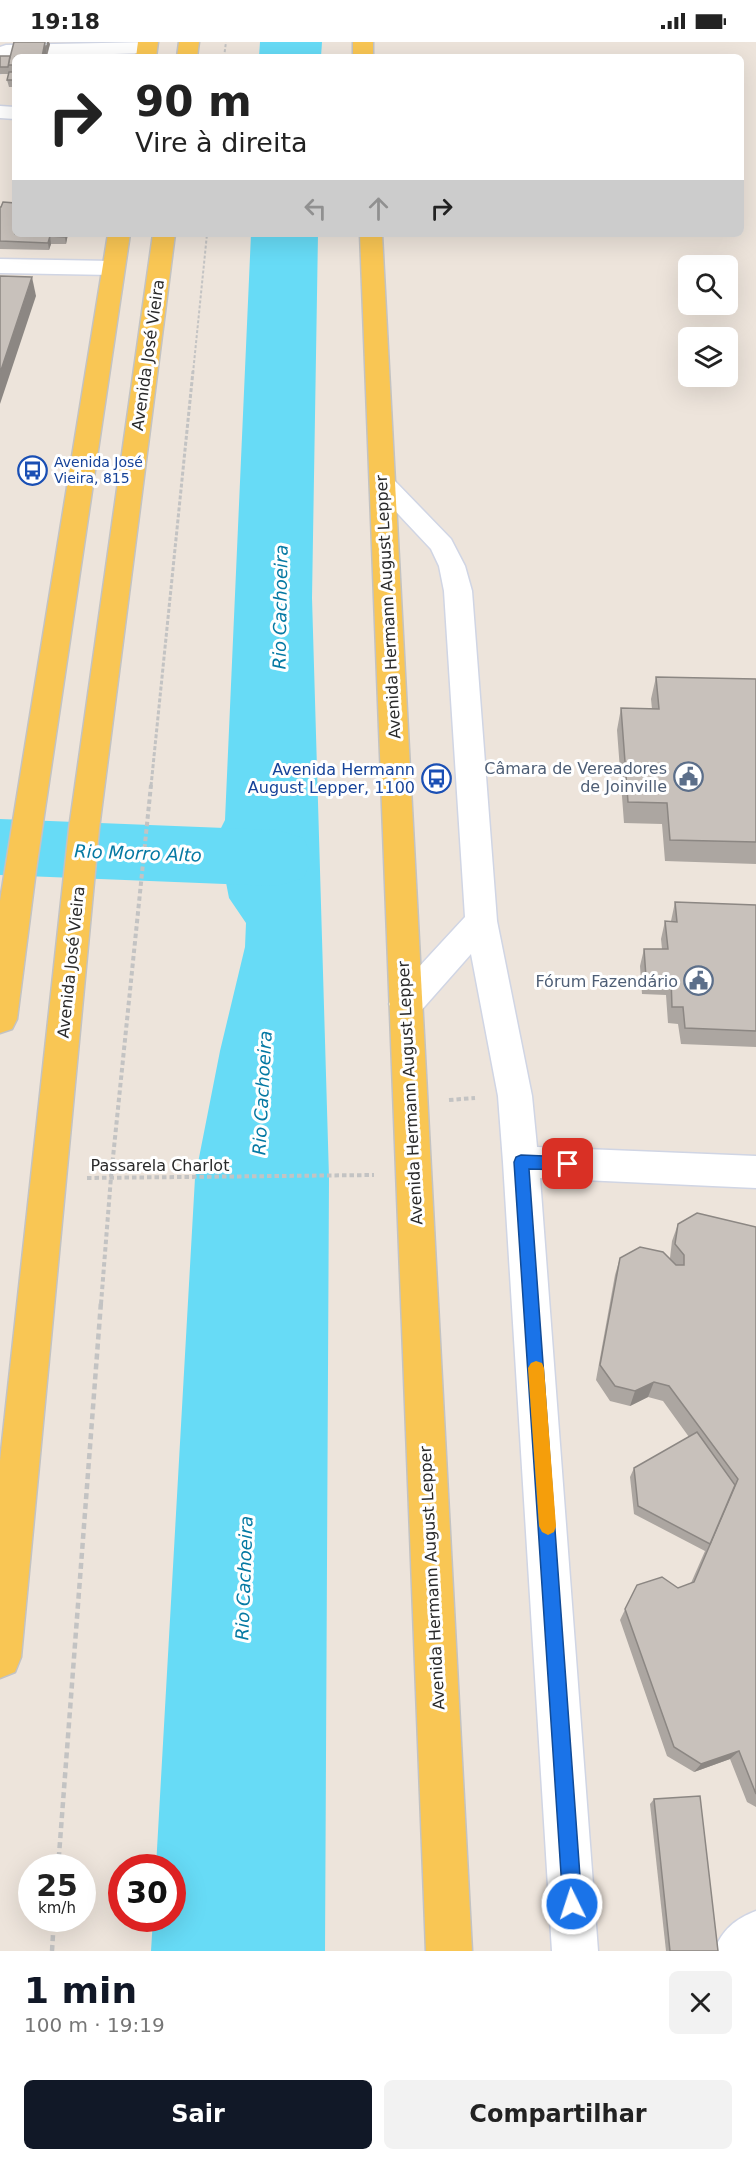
<!DOCTYPE html>
<html lang="pt">
<meta charset="utf-8">
<style>
body{margin:0;font-family:"DejaVu Sans",sans-serif;background:#f2f2f2;color:#222;height:100vh;display:flex;flex-direction:column;font-size:22px;white-space:nowrap}
*{box-sizing:border-box;margin:0}
p{font-size:20px;color:#767676}
.icon{flex:none;width:33px;height:33px;fill:none;stroke:currentColor;stroke-width:2;stroke-linecap:round;stroke-linejoin:round}
.map{position:relative;height:1909px;overflow:hidden}
.drawer{display:flex;flex-direction:column;background:#fff;flex:1}
.drawer>*{flex:none}
.guide{position:absolute;left:12px;top:12px;width:732px;height:183px;border-radius:9px;box-shadow:0 6px 24px #0002;background:#fff;color:#222;overflow:hidden}
.buttons{position:absolute;left:678px;top:213px;display:grid;gap:12px}
.buttons a{display:grid;place-items:center;width:60px;height:60px;border-radius:9px;background:#fff;box-shadow:0 6px 24px #0002;font-size:30px}
.speed{position:absolute;left:18px;top:1812px;display:flex;gap:12px;font-size:30px;font-weight:700;text-align:center}
.speed>*{display:grid;place-content:center;width:78px;height:78px;border-radius:50%;background:#fff;box-shadow:0 6px 24px #0002;line-height:1}
.speed small{font-size:15px;font-weight:400}
.speed .limit{border:9px solid #d22;background:#fff;color:#111}
.pin{position:absolute;display:grid;place-items:center;width:51px;height:51px;color:#fff;margin:-26px;border-radius:12px;box-shadow:0 3px 9px #0006}
.me{position:absolute;width:66px;margin:-33px;rotate:356deg;stroke-linejoin:round;filter:drop-shadow(0 0 4px #0008)}
.turn{display:flex;align-items:center;gap:21px;height:126px;padding:0 24px;font-size:27px}
.turn .icon{width:78px;height:78px;stroke-width:2.5}
.turn b{display:block;font-size:42px;line-height:51px}
.lanes{display:flex;align-items:center;height:57px;padding:0 24px;background:#0003;justify-content:center;gap:30px;direction:ltr}
.lanes .off{opacity:.35}
.round{display:grid;place-items:center;flex:none;width:63px;height:63px;border-radius:9px;background:#f2f2f2}
.headline{display:flex;align-items:center;justify-content:space-between;height:102px;padding:0 24px}
h1{font-size:36px;font-weight:600;line-height:45px;color:#111827}
.action{display:flex;gap:12px;margin-top:auto;padding:12px 24px}
.action a{flex:1;height:69px;border-radius:9px;background:#111827;color:#fff;font-size:24px;font-weight:600;line-height:69px;text-align:center}
.action a+a{background:#f2f2f2;color:#222}
.status{display:flex;justify-content:space-between;align-items:center;height:42px;padding:0 30px;background:#fff;direction:ltr}
.status svg{height:16px;fill:currentColor}
.map>svg:first-child{display:block}
.water{fill:#67dbf6}
.lines{fill:none;stroke-linecap:round;stroke-linejoin:round}
.river{fill:#67dbf6;fill-rule:evenodd}
.minor-casing{stroke:#d0d5e4;stroke-width:3}
.major-casing{stroke:#c3c3c3;stroke-width:3}
.path-far3{stroke:#c3c3c3;stroke-width:2;stroke-dasharray:3 2;stroke-linecap:butt}
.path-far2{stroke:#c3c3c3;stroke-width:3;stroke-dasharray:4 2;stroke-linecap:butt}
.path-far1{stroke:#c3c3c3;stroke-width:4;stroke-dasharray:4.5 3;stroke-linecap:butt}
.path{stroke:#c3c3c3;stroke-width:4.5;stroke-dasharray:6 4;stroke-linecap:butt}
.minor{fill:#fff;fill-rule:evenodd}
.major{fill:#f9c654;fill-rule:evenodd}
.wall{fill:#aca6a1}
.shaded-wall{fill:#8c8783}
.building{fill:#c8c1bb;stroke:#8c8783;stroke-width:1.5}
.route{fill:#1a73e8;stroke:#114b97;stroke-width:1.5}
.slow{fill:#f59e0b}
.labels{text-anchor:middle;dominant-baseline:central;stroke-width:6;stroke-linejoin:round;paint-order:stroke}
.far-transit-label{font-size:14px;fill:#164399;stroke:#fff;text-anchor:start}
.street-label{font-size:16px;fill:#2a2a2a;stroke:#fff}
.service-label{font-size:16px;fill:#4e5e75;stroke:#fff;text-anchor:end}
.transit-label{font-size:16px;fill:#164399;stroke:#fff;text-anchor:end}
.water-label{font-size:18px;font-style:italic;fill:#0579a3;stroke:#fff}
</style>
<div class="status"><b>19:18</b><svg viewBox="0 0 49 12"><path d="M0 12V9h3v3zM5 12V6h3v6zM10 12V3h3v9zM15 12V0h3v12zM26 1h20v11H26zM47 4h2v5h-2z"/></svg></div>
<div class="map">
<svg width="756" height="1909" viewBox="0 0 756 1909">
<rect width="100%" height="100%" fill="#ede4db"/>
<g class="water">
<polygon points="260,0 322,0 321,15 259,15"/>
<polygon points="251,192 318,192 312,556 329,1135 325,1909 151,1909 153,1877 172,1876 172,1826 156,1825 195,1136 220,1009 245,905 246,881 229,856 217,794 225,778"/>
</g>
<g class="lines">
<polygon class="river" points="0,777 277,788 303,796 314,816 303,836 277,844 0,833"/>
<defs>
<g id="minor">
<polygon points="150,0 157,5 154,9 147,11 14,15 7,29 0,31 0,5 6,3"/>
<polygon points="0,64 15,65 15,77 0,76"/>
<polygon points="0,217 113,219 121,221 124,226 121,231 113,233 0,231"/>
<polygon points="383,434 392,436 451,497 465,524 472,549 497,879 532,1054 537,1105 756,1114 756,1146 540,1136 598,1909 552,1909 503,1120 498,1054 471,912 418,972 406,976 394,972 389,962 394,952 465,875 444,549 439,524 431,507 370,442 374,436"/>
<path d="M756,1869V1909H714C722,1888 735,1877 756,1869Z"/>
</g>
<g id="major">
<polygon points="138,0 158,0 156,15 136,15"/>
<polygon points="179,0 199,0 197,15 177,15"/>
<rect x="353" y="0" width="20" height="15"/>
<polygon points="108,192 130,192 36,828 17,977 12,987 0,991 0,859"/>
<polygon points="153,192 175,192 99,787 21,1615 15,1630 0,1636 0,1419 69,787"/>
<polygon points="360,192 382,192 472,1909 426,1909"/>
</g>
</defs>
<use href="#minor" class="minor-casing"/>
<use href="#major" class="major-casing"/>
<g class="path-far3">
<polyline points="224,15 226,0"/>
<polyline points="193,331 207,192"/>
</g>
<polyline class="path-far2" points="151,744 193,329"/>
<g class="path-far1">
<polyline points="449,1058 475,1056"/>
<polyline points="87,1136 374,1133"/>
<polyline points="101,1262 111,1135 151,743"/>
</g>
<g class="path">
<polyline points="58,1826 101,1260"/>
<polyline points="52,1909 54,1876"/>
</g>
<use href="#minor" class="minor"/>
<use href="#major" class="major"/>
</g>
<g class="wall">
<polygon points="50,2 47,15 15,15 15,45 9,45 7,38 9,32 0,32 0,14 10,14"/>
<polygon points="0,165 68,192 66,202 51,202 49,208 0,207"/>
<polygon points="656,635 756,637 756,822 665,819 662,782 624,781 617,688 621,666 652,667 651,657"/>
<polygon points="675,860 756,863 756,1005 681,1002 678,982 668,981 666,953 642,952 640,924 644,907 662,907 661,897 665,879 671,879"/>
<polygon points="678,1182 756,1185 756,1765 747,1760 730,1717 694,1730 667,1714 620,1578 637,1543 678,1546 691,1541 705,1509 634,1472 630,1435 634,1426 689,1395 663,1359 648,1355 630,1364 610,1359 596,1338 615,1233 620,1216 670,1216 672,1199"/>
<polygon points="654,1757 718,1909 666,1909 650,1762"/>
</g>
<g class="shaded-wall">
<polygon points="45,0 47,12 47,15 42,15"/>
<polygon points="47,0 49,0 50,2 47,12 46,5"/>
<polygon points="65,192 68,192 66,202 65,195"/>
<polygon points="50,194 51,202 49,208 48,201"/>
<polygon points="32,235 36,254 0,362 0,331"/>
<polygon points="654,1340 648,1355 630,1364 635,1349"/>
<polygon points="739,1709 730,1717 694,1730 701,1722"/>
</g>
<g class="building">
<polygon points="14,0 45,0 42,15 15,15 15,23 8,23"/>
<polygon points="0,14 10,14 8,25 0,25"/>
<polygon points="9,30 15,30 15,38 7,38"/>
<polygon points="3,160 15,161 15,192 65,192 65,195 50,194 48,201 0,199 0,165 1,165"/>
<polygon points="0,234 32,235 0,331"/>
<polygon points="656,635 756,637 756,800 670,798 667,761 628,760 621,666 659,667"/>
<polygon points="675,860 756,863 756,989 685,986 683,965 672,965 671,936 646,935 644,907 668,907 665,879 677,880"/>
<polygon points="697,1171 756,1185 756,1752 739,1709 701,1722 674,1705 625,1567 637,1543 662,1535 678,1546 694,1540 738,1437 669,1344 654,1340 635,1349 615,1344 600,1323 620,1216 640,1205 663,1210 676,1223 684,1223 684,1213 675,1202 678,1182"/>
<polygon points="697,1390 735,1443 710,1502 638,1464 634,1426"/>
<polygon points="700,1754 718,1909 670,1909 654,1757"/>
</g>
<polygon class="route" points="521,1113 568,1115 573,1117 576,1122 573,1126 568,1128 529,1127 582,1862 579,1869 572,1872 565,1869 563,1862 514,1120 516,1115"/>
<polygon class="slow" points="536,1319 542,1321 544,1326 556,1484 554,1490 548,1493 542,1490 539,1484 528,1326 531,1321"/>
<defs>
<symbol id="bus-ring" viewBox="-11 -11 22 22"><circle r="9.5" fill="#fff" stroke="#1a4fb4" stroke-width="1.5"/><path d="M-5-6H5V4H4V6H2V4H-2V6H-4V4H-5ZM-3.5-4V0h7V-4ZM-3.5 1.2v1.5H-2V1.2ZM2 1.2v1.5H3.5V1.2Z" fill="#1a4fb4"/></symbol>
<symbol id="civic-ring" viewBox="-11 -11 22 22"><circle r="9.5" fill="#fff" stroke="#5c6f8a" stroke-width="1.5"/><path d="M-.6-6.5H3V-4.5H.6V-3L4-1V1h2V6H-6V1h2V-1L-.6-3ZM-1.2 2.5V6h2.4V2.5Z" fill="#5c6f8a"/></symbol>
</defs>
<g fill-rule="evenodd">
<use href="#bus-ring" x="16" y="412" width="33" height="33"/>
<use href="#civic-ring" x="672" y="718" width="33" height="33"/>
<use href="#bus-ring" x="420" y="720" width="33" height="33"/>
<use href="#civic-ring" x="682" y="922" width="33" height="33"/>
</g>
<g class="labels">
<g class="far-transit-label">
<text x="54" y="420">Avenida José<tspan x="54" dy="16">Vieira, 815</tspan></text>
</g>
<g class="street-label">
<text transform="translate(148 313) rotate(-82)">Avenida José Vieira</text>
<text transform="translate(388 565) rotate(-93)">Avenida Hermann August Lepper</text>
<text transform="translate(71 920) rotate(-84)">Avenida José Vieira</text>
<text transform="translate(410 1051) rotate(-93)">Avenida Hermann August Lepper</text>
<text x="160" y="1123">Passarela Charlot</text>
<text transform="translate(432 1536) rotate(-93)">Avenida Hermann August Lepper</text>
</g>
<g class="service-label">
<text x="667" y="726">Câmara de Vereadores<tspan x="667" dy="18">de Joinville</tspan></text>
<text x="678" y="939">Fórum Fazendário</text>
</g>
<g class="transit-label">
<text x="415" y="727">Avenida Hermann<tspan x="415" dy="18">August Lepper, 1100</tspan></text>
</g>
<g class="water-label">
<text transform="translate(280 565) rotate(-89)">Rio Cachoeira</text>
<text transform="translate(138 811) rotate(2)">Rio Morro Alto</text>
<text transform="translate(262 1051) rotate(-87)">Rio Cachoeira</text>
<text transform="translate(244 1536) rotate(-88)">Rio Cachoeira</text>
</g>
</g>
</svg>
<div class="buttons">
<a><svg class="icon" aria-label="search" viewBox="0 0 24 24"><circle cx="10" cy="10" r="6"/><path d="M15 15l6 6"/></svg></a>
<a><svg class="icon" aria-label="layers" viewBox="0 0 24 24"><path d="M12 4l9 5-9 5-9-5zM3 14l9 5 9-5"/></svg></a>
</div>
<div class="speed"><div>25<small>km/h</small></div><div class="limit">30</div></div>
<div class="pin" style="left:568px;top:1122px;background:#d93025"><svg class="icon" aria-label="arrive" viewBox="0 0 24 24"><path d="M6 21V4h12l-3 4 3 4H6"/></svg></div>
<svg class="me" style="left:572px;top:1862px" viewBox="-20 -20 40 40"><circle r="17" fill="#1a73e8" stroke="#fff" stroke-width="3"/><path d="M0-11L8 9 0 5-8 9z" fill="#fff"/></svg>
<div class="guide">
<div class="turn"><svg class="icon" aria-label="right" viewBox="0 0 24 24"><path d="M7 20v-9h11M14 6l5 5-5 5"/></svg><div><b>90 m</b>Vire à direita</div></div>
<div class="lanes"><svg class="icon off" aria-label="left" viewBox="0 0 24 24"><path d="M17 20v-9H6M10 6l-5 5 5 5"/></svg><svg class="icon off" aria-label="ahead" viewBox="0 0 24 24"><path d="M12 20V5M6 11l6-6 6 6"/></svg><svg class="icon" aria-label="right" viewBox="0 0 24 24"><path d="M7 20v-9h11M14 6l5 5-5 5"/></svg></div>
</div>
</div>
<section class="drawer">
<div class="headline"><div><h1>1 min</h1><p>100 m · 19:19</p></div><a class="round"><svg class="icon" aria-label="close" viewBox="0 0 24 24"><path d="M6 6l12 12M18 6L6 18"/></svg></a></div>
<div class="action"><a>Sair</a><a>Compartilhar</a></div>
</section>
